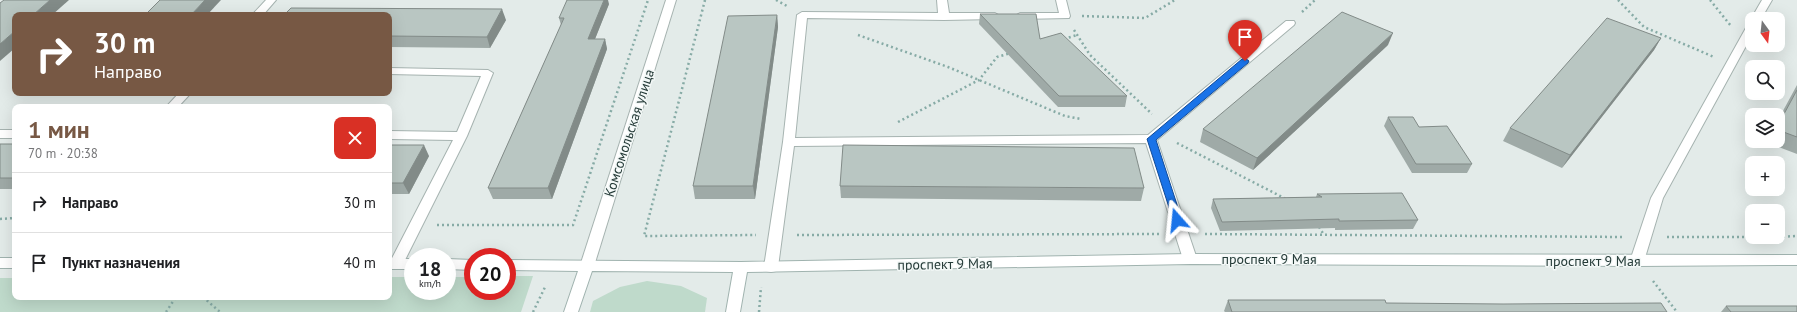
<!DOCTYPE html>
<html lang="ru">
<meta charset="utf-8">
<style>
body{margin:0;font-family:"PT Sans",sans-serif;background:#f2f2f2;color:#202124;height:100vh;display:flex;flex-direction:column;font-size:15px;white-space:nowrap}
*{box-sizing:border-box;margin:0}
p{font-size:13px;color:#757577}
.icon{flex:none;width:22px;height:22px;fill:none;stroke:currentColor;stroke-width:2;stroke-linecap:round;stroke-linejoin:round}
.map{position:relative;flex:1;overflow:hidden}
.side{position:absolute;left:12px;top:104px;width:380px;height:196px;display:flex;flex-direction:column;background:#fff;border-radius:8px;box-shadow:0 4px 16px #0002}
.side>*{flex:none}
.guide{position:absolute;left:12px;top:12px;width:380px;height:84px;border-radius:8px;box-shadow:0 4px 16px #0002;background:#775844;color:#fff;overflow:hidden}
.needle{width:26px;rotate:165deg}
.fabs{position:absolute;left:1745px;top:12px;display:grid;gap:8px}
.fabs a{display:grid;place-items:center;width:40px;height:40px;border-radius:8px;background:#fff;box-shadow:0 4px 16px #0002;font-size:20px}
.speed{position:absolute;left:404px;top:248px;display:flex;gap:8px;font-size:20px;font-weight:700;text-align:center}
.speed>*{display:grid;place-content:center;width:52px;height:52px;border-radius:50%;background:#fff;box-shadow:0 4px 16px #0002;line-height:1}
.speed small{font-size:10px;font-weight:400}
.speed .limit{border:6px solid #d22;background:#fff;color:#111}
.pin{position:absolute;display:grid;place-items:center;width:34px;height:34px;color:#fff;margin:-41px -17px;border-radius:50% 50% 50% 0;rotate:-45deg;box-shadow:0 0 4px #0007}
.pin .icon{rotate:45deg}
.me{position:absolute;width:44px;margin:-22px;rotate:342deg;stroke-linejoin:round;filter:drop-shadow(0 0 3px #0008)}
.turn{display:flex;align-items:center;gap:14px;height:84px;padding:0 16px;font-size:18px}
.turn .icon{width:52px;height:52px;stroke-width:2.5}
.turn b{display:block;font-size:28px;line-height:34px}
.round{display:grid;place-items:center;flex:none;width:42px;height:42px;border-radius:8px;background:#f2f2f2}
.head{display:flex;align-items:center;justify-content:space-between;height:68px;padding:0 16px}
h1{font-size:24px;font-weight:700;line-height:30px;color:#775844}
ul{padding:0;list-style:none}
li{display:flex;align-items:center;gap:12px;height:60px;padding:0 16px;border-top:1px solid #e0e0e0}
li div{flex:1}
li b{display:block;font-size:15px}
li em{font-style:normal}
.map>svg:first-child{display:block}
.green{fill:#bfdacb}
.lines{fill:none;stroke-linecap:round;stroke-linejoin:round}
.lane-casing{stroke:#a6b3b0;stroke-width:2}
.street-casing{stroke:#a6b3b0;stroke-width:2}
.secondary-casing{stroke:#a0b3af;stroke-width:2}
.path{stroke:#87aba6;stroke-width:2.5;stroke-dasharray:2 3;stroke-linecap:butt}
.lane{fill:#fff;fill-rule:evenodd}
.street{fill:#fff;fill-rule:evenodd}
.secondary{fill:#fff;fill-rule:evenodd}
.wall{fill:#9faaa7}
.shaded-wall{fill:#828b88}
.building{fill:#b9c6c2;stroke:#828b88}
.route{fill:#1a73e8;stroke:#114b97}
.labels{text-anchor:middle;dominant-baseline:central;stroke-width:3;stroke-linejoin:round;paint-order:stroke}
.street-label{font-size:14px;fill:#253b38;stroke:#f3f8f7}
</style>
<div class="map">
<svg width="1797" height="312" viewBox="0 0 1797 312">
<rect width="100%" height="100%" fill="#e3ebe9"/>
<g class="green">
<polygon points="507,276 533,276 521,312 0,312 0,278 15,278 15,297 389,297 389,277 413,277 413,291 447,291 447,277 473,277 473,291 507,291"/>
<polygon points="647,281 681,286 707,298 705,312 590,312 593,301 620,287"/>
</g>
<g class="lines">
<defs>
<g id="lane">
<polygon points="266,0 276,0 263,15 252,15"/>
<polygon points="937,0 947,0 949,13 995,13 1000,16 995,19 944,20 807,18 795,138 1148,135 1286,21 1294,21 1295,23 1294,25 1157,140 1197,259 1195,263 1190,264 1185,263 1183,259 1146,143 794,146 778,267 776,271 771,272 766,271 764,267 783,142 797,15 802,12 938,13"/>
<polygon points="1056,0 1066,0 1070,16 1069,18 1020,19 1015,16 1020,13 1059,13"/>
<polygon points="1762,0 1772,0 1761,19 1752,19 1752,21 1751,19"/>
<polygon points="1752,23 1752,35 1663,198 1644,261 1642,265 1637,266 1632,265 1630,261 1651,198 1747,26"/>
<polygon points="389,68 488,70 493,73 467,136 401,268 396,269 391,268 389,264 453,140 389,139 389,131 457,132 481,76 389,74"/>
<polygon points="179,93 191,93 178,107 166,107"/>
<rect x="0" y="130" width="15" height="8"/>
</g>
<polygon id="street" points="666,0 676,0 594,266 592,270 587,271 582,270 580,266"/>
<g id="secondary">
<polygon points="1190,254 1797,255 1797,265 1637,266 1190,264 747,272 740,312 726,312 733,272 592,271 578,312 564,312 578,271 507,270 507,260 741,262"/>
<rect x="0" y="258" width="15" height="10"/>
<rect x="389" y="259" width="24" height="10"/>
<polygon points="447,259 473,260 473,270 447,269"/>
</g>
</defs>
<use href="#lane" class="lane-casing"/>
<use href="#street" class="street-casing"/>
<use href="#secondary" class="secondary-casing"/>
<g class="path">
<polyline points="705,0 644,236 756,235"/>
<polyline points="776,0 787,6"/>
<polyline points="1618,0 1644,27 1714,57"/>
<polyline points="1710,0 1731,26"/>
<polyline points="1302,12 1315,0"/>
<polyline points="1082,16 1145,18 1175,0"/>
<polyline points="1074,30 1090,55 1152,114"/>
<polyline points="858,35 948,67 1065,116 1081,119"/>
<polyline points="1064,39 1077,35"/>
<polyline points="898,122 979,80 997,57 1011,53"/>
<polyline points="1177,143 1286,199"/>
<polyline points="0,219 15,218"/>
<polyline points="437,225 573,225 648,0"/>
<polyline points="1319,227 1324,235"/>
<polyline points="1205,234 1624,237"/>
<polyline points="797,235 1160,234"/>
<polyline points="1667,237 1752,237"/>
<polyline points="1778,237 1797,236"/>
<polyline points="1653,281 1677,312"/>
<polyline points="203,297 220,312"/>
<polyline points="166,312 176,297"/>
<polyline points="533,312 546,285"/>
<polyline points="759,312 761,287"/>
</g>
<use href="#lane" class="lane"/>
<use href="#street" class="street"/>
<use href="#secondary" class="secondary"/>
</g>
<g class="wall">
<polygon points="609,4 595,39 605,39 607,49 552,199 493,199 488,188 561,25 559,18"/>
<polygon points="980,14 1040,39 1127,96 1125,107 1058,107 979,24"/>
<polygon points="389,15 506,20 490,48 389,47"/>
<polygon points="777,15 778,27 755,199 695,199 693,186"/>
<polygon points="1661,38 1654,50 1562,168 1503,141 1510,128"/>
<polygon points="1388,45 1253,170 1200,142 1203,129"/>
<polygon points="1797,85 1797,154 1766,142 1766,141 1778,141 1778,120"/>
<polygon points="1388,117 1419,127 1472,164 1467,173 1412,173 1384,126"/>
<rect x="0" y="144" width="15" height="45"/>
<polygon points="389,145 429,156 409,194 389,194"/>
<polygon points="840,186 1144,188 1141,201 841,198"/>
<polygon points="1317,194 1418,220 1413,229 1335,230 1335,228 1220,231 1211,208 1213,199 1316,197"/>
<polygon points="1228,300 1386,303 1667,312 1225,312 1224,311"/>
<polygon points="1726,306 1797,312 1721,312"/>
</g>
<g class="shaded-wall">
<polygon points="50,0 69,0 52,15 33,15"/>
<polygon points="205,0 221,0 207,15 191,15"/>
<polygon points="604,0 608,0 609,4 591,49 588,39"/>
<polygon points="502,9 506,20 490,48 487,37"/>
<polygon points="777,15 778,27 755,199 753,186"/>
<polygon points="15,31 15,48 0,61 0,44"/>
<polygon points="1393,33 1388,45 1253,170 1257,158"/>
<polygon points="1661,38 1654,50 1562,168 1570,155"/>
<polygon points="605,39 607,49 552,199 548,188"/>
<polygon points="424,145 429,156 409,194 403,183"/>
</g>
<g class="building">
<polygon points="4,0 50,0 33,15 15,15 15,31 0,44 0,3"/>
<polygon points="160,0 205,0 191,15 145,15"/>
<polygon points="567,0 604,0 588,39 605,39 548,188 488,188 564,18 559,18"/>
<polygon points="291,8 502,9 487,37 389,36 389,15 284,15"/>
<polygon points="1342,12 1393,33 1257,158 1203,129"/>
<polygon points="980,14 1036,14 1040,39 1061,33 1127,96 1059,96"/>
<polygon points="777,15 753,186 693,186 728,16"/>
<polygon points="1607,18 1661,38 1570,155 1510,128"/>
<polygon points="1797,90 1797,137 1778,130 1778,125"/>
<polygon points="1388,117 1413,117 1419,127 1447,126 1472,164 1416,164"/>
<rect x="0" y="144" width="15" height="34"/>
<polygon points="389,145 424,145 403,183 389,183"/>
<polygon points="843,145 1134,148 1144,188 840,186"/>
<polygon points="1402,193 1418,220 1339,221 1339,219 1222,222 1213,199 1322,197 1317,194"/>
<polygon points="1228,300 1385,300 1386,303 1503,304 1661,303 1667,312 1232,312"/>
<polygon points="1726,306 1797,306 1797,312 1731,312"/>
</g>
<polygon class="route" points="1245,58 1249,61 1248,63 1156,140 1182,220 1181,223 1174,223 1147,139 1242,59"/>
<g class="labels">
<g class="street-label">
<text transform="translate(629 133) rotate(-72)">Комсомольская улица</text>
<text x="1269" y="259">проспект 9 Мая</text>
<text x="1593" y="261">проспект 9 Мая</text>
<text transform="translate(945 264) rotate(-1)">проспект 9 Мая</text>
</g>
</g>
</svg>
<div class="fabs">
<a><svg class="needle" viewBox="-14 -14 28 28"><path d="M0-13l5 13h-10z" fill="#e53935"/><path d="M0 13l5-13h-10z" fill="#757577"/></svg></a>
<a><svg class="icon" aria-label="search" viewBox="0 0 24 24"><circle cx="10" cy="10" r="6"/><path d="M15 15l6 6"/></svg></a>
<a><svg class="icon" aria-label="layers" viewBox="0 0 24 24"><path d="M12 4l9 5-9 5-9-5zM3 14l9 5 9-5"/></svg></a>
<a>+</a>
<a>−</a>
</div>
<div class="speed"><div>18<small>km/h</small></div><div class="limit">20</div></div>
<div class="pin" style="left:1245px;top:61px;background:#d93025"><svg class="icon" aria-label="arrive" viewBox="0 0 24 24"><path d="M6 21V4h12l-3 4 3 4H6"/></svg></div>
<svg class="me" style="left:1177px;top:220px" viewBox="-20 -20 40 40"><path d="M0-17L14 15 0 8-14 15z" fill="#1a73e8" stroke="#fff" stroke-width="4"/></svg>
<div class="guide">
<div class="turn"><svg class="icon" aria-label="right" viewBox="0 0 24 24"><path d="M7 20v-9h11M14 6l5 5-5 5"/></svg><div><b>30 m</b>Направо</div></div>
</div>
<section class="side">
<div class="head"><div><h1>1 мин</h1><p>70 m · 20:38</p></div><a class="round" style="background:#d93025;color:#fff"><svg class="icon" aria-label="close" viewBox="0 0 24 24"><path d="M6 6l12 12M18 6L6 18"/></svg></a></div>
<ul>
<li><svg class="icon" aria-label="right" viewBox="0 0 24 24"><path d="M7 20v-9h11M14 6l5 5-5 5"/></svg><div><b>Направо</b></div><em>30 m</em></li>
<li><svg class="icon" aria-label="arrive" viewBox="0 0 24 24"><path d="M6 21V4h12l-3 4 3 4H6"/></svg><div><b>Пункт назначения</b></div><em>40 m</em></li>
</ul>
</section>
</div>
